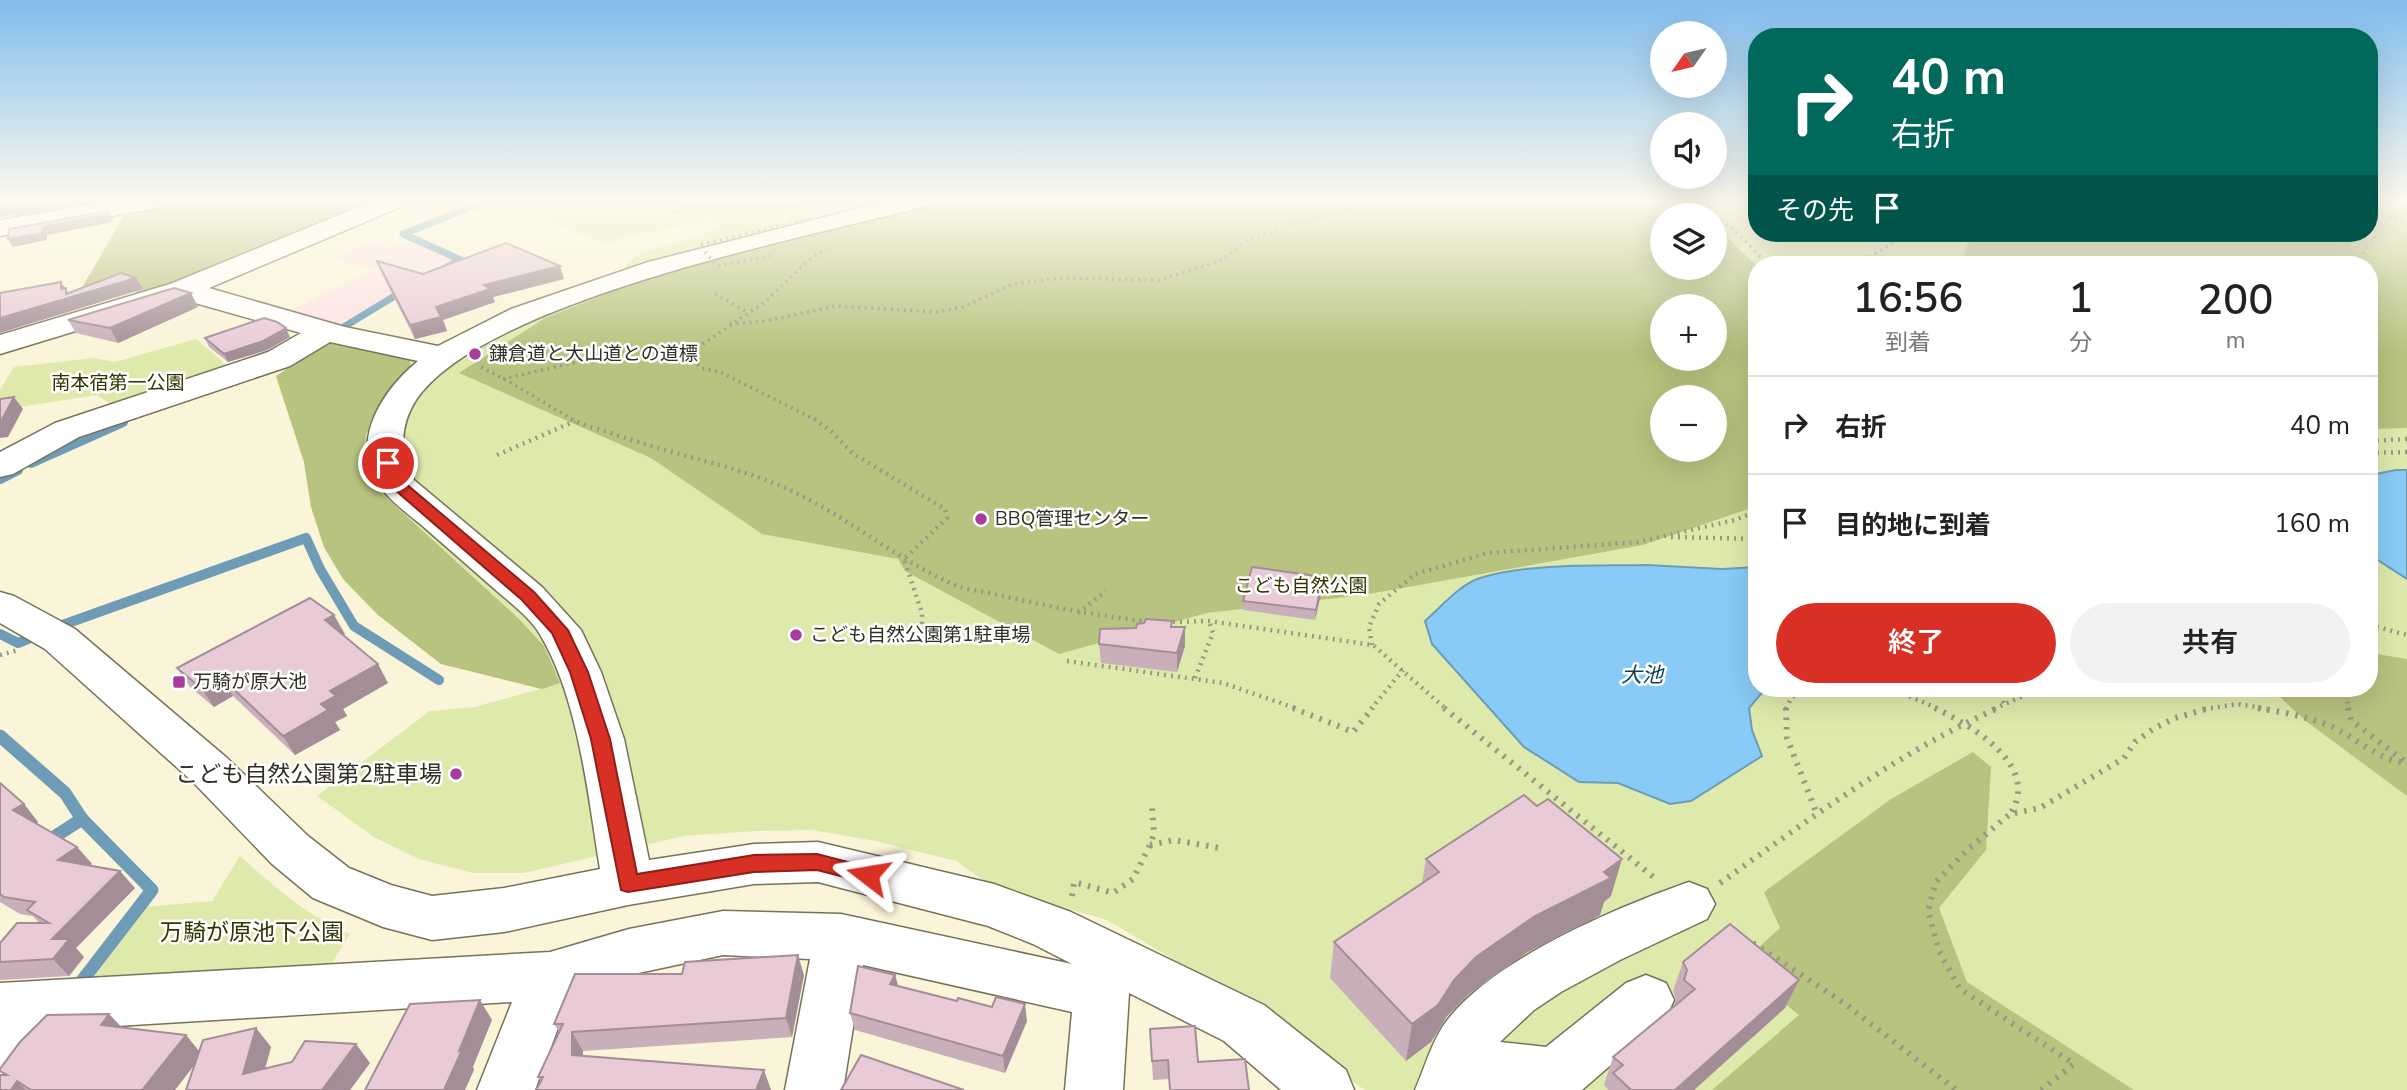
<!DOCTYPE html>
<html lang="ja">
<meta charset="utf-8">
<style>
body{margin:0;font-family:"Nunito Sans","Noto Sans JP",sans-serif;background:#f2f2f2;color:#222;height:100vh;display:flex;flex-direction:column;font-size:26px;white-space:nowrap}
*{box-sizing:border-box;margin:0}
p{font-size:23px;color:#767676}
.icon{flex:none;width:38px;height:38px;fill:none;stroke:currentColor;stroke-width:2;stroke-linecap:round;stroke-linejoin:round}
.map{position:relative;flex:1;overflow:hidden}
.details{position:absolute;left:1748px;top:256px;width:630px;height:441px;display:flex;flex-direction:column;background:#fff;border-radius:28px;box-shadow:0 7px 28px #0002}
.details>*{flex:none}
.guide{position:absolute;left:1748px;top:28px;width:630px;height:214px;border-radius:28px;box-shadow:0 7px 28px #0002;background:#00695c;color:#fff;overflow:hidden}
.needle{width:46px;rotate:236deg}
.buttons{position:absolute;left:1650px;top:21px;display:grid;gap:14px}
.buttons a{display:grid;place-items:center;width:77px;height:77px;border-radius:50%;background:#fff;box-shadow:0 7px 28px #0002;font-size:35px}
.pin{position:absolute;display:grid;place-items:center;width:60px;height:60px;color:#fff;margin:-30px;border:4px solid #fff;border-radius:50%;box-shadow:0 2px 7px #0007}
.me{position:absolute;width:77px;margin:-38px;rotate:284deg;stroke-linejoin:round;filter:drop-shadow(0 0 5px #0008)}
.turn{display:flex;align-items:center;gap:24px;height:147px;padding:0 28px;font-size:32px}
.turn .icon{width:91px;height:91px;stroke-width:2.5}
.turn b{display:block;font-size:49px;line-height:60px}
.then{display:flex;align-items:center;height:66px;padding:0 28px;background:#0003;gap:14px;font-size:26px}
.eta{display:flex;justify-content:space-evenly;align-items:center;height:119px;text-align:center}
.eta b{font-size:42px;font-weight:600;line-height:49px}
.primary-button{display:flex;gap:14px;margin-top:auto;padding:14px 28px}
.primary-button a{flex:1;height:80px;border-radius:42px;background:#d93025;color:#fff;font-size:28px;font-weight:600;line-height:80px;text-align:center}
.primary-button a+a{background:#f2f2f2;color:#222}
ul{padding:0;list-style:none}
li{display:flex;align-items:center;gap:21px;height:98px;padding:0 28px;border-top:2px solid #e0e0e0}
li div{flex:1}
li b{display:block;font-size:26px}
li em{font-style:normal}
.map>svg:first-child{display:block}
.industrial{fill:#fde2e3}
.green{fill:#deeaac;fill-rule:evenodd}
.forest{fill:#b7c37f;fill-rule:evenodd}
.water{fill:#88cbf6;stroke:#6e9cb7;stroke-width:2}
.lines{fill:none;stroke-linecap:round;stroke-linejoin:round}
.stream-far2{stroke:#6e9cb7;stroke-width:7}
.stream-far1{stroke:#6e9cb7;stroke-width:10}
.stream{stroke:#6e9cb7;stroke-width:13}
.minor-casing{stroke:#777259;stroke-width:3}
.path-far2{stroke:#9c9784;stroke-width:3.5;stroke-dasharray:2 4.5;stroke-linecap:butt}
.path-far1{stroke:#9c9784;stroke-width:4.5;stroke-dasharray:2 5;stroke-linecap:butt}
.path{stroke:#9c9784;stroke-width:6;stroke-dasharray:2.5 7;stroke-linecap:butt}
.minor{fill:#fff;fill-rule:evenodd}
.path-bridge{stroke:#9c9784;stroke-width:3.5;stroke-dasharray:2 4.5;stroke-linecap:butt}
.wall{fill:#c8afba}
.shaded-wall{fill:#a38e97}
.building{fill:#e9cbd8;stroke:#a38e97;stroke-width:2}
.route{fill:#d93025;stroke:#8d1f18;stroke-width:2}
.poi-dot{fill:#a63c9e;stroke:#fff;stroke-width:2.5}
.labels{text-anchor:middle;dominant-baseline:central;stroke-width:5;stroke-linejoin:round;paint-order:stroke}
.poi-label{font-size:19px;fill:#312e24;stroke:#fff;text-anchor:start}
.park-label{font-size:19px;fill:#313701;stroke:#fff}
.water-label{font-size:21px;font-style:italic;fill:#073f5b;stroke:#fff}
.near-poi-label{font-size:23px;fill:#312e24;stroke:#fff;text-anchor:end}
.near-park-label{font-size:23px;fill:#313701;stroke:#fff}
</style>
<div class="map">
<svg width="2407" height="1090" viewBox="0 0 2407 1090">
<rect width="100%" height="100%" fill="#faf4d8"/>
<polygon class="industrial" points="411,240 459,260 335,326 286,313 375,270 333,258 371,241 387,247"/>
<g class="green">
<path d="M569,201H1757V233H2370V201H2407V1090H1365L1198,974L1107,920L993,887L956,861L875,841L812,830L756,831L684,836L524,873H473L419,859L374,837L317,796L430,711L475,707L540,689L441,664L378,615L343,579L324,547L311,507L304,462L276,376L299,361L464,359L498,337L619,285L618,275C624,268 630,259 638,255C659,244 707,240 720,224L709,220L620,238L606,244L533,214ZM1662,215H1715V268H1662ZM1757,264H2370V688H1757ZM1662,306H1715V359H1662ZM1662,397H1715V450H1662Z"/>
<polygon points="196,339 230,368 113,406 97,395 0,410 0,390 14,367 94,358 115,362"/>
<path d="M240,856C275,887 307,916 350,934L322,979L82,987L143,907L212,901Z"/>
</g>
<g class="forest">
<polygon points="174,201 391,201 144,295 114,285 81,289 128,209"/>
<polygon points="688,201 848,201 741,215 666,214"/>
<path d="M942,201H1677L1703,215H1662V268H1715V226L1757,266V506L1643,545L1363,595L1207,613L1059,654L905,571L898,559L762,534L651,458L459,373L545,318L664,271ZM1662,306H1715V359H1662ZM1662,397H1715V450H1662Z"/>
<polygon points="2370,201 2407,201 2407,428 2370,429 2370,264 1962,264 1967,245 1982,233 2370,233"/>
<polygon points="329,340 410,358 411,370 382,404 366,434 363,462 378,490 518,618 544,646 560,683 542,689 441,664 378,615 343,579 324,547 311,507 304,462 276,376"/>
<polygon points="2370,653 2407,659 2407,796 2307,722 2270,688 2370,688"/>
<polygon points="1973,752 1991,767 1986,850 1939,908 1967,982 2134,1090 1712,1090 1799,1015 1738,966 1780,928 1764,892 1891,799"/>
</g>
<g class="water">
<polygon points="2396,470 2407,470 2407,579 2370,555 2370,475"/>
<path d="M1647,565L1722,569L1757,567V688H1766L1749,708L1752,730L1762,756L1691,801L1670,804L1618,783L1579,782L1524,747L1432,644L1425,621C1441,607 1459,585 1480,578C1526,563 1598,566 1647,565Z"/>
</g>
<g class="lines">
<g class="stream-far2">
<polyline points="447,267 461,260 403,234 487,201"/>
<polyline points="332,334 403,291"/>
</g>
<g class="stream-far1">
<polyline points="31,463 123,422"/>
<polyline points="0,479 18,470"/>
<polyline points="54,628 306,538 320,569 354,626 439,680"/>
<polyline points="0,634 18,643 40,634"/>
</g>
<g class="stream">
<polyline points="0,736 65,793 82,819 152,890 78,986"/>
<polyline points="48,841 82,819"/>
</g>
<defs>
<g id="minor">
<polygon points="110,201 164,201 160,206 151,209 0,236 0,220"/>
<path d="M373,201H407L403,206L209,288L345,327L438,346L511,309L648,262L888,201H932L928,206C809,236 483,301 416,400C399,427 400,452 414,480L542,587L581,630L601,672L624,739L649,860L754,844L818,842L994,884L1071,912L1264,1005L1346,1070L1354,1090H1281L1224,1041L1129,993L1123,1090H1065L1072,1012L863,965L843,1090H785L810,959L723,955L629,975L571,993L535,1090H477L512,1002L67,1029L20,1077L0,1085V983L550,952L629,929L723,911L841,914L1072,964L1033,944L988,926L818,882L754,884L628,905L504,932L432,940L383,927L313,898L272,864L193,782L45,649L0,623V592L14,596L75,629L227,758L308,836L349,868L391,885L432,896L504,888L600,869C588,796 579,702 542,638C533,620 513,605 498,592C474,571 450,550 426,529C413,518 398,507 386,494C345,449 379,393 418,361L330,342L290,366L79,437L13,474L0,477V452L55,423L268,352L301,333L181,299L0,354V335L170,284Z"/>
<path d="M1689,882L1707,889L1715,904L1707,919L1620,960L1561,992L1534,1010L1500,1042L1546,1047L1626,983L1646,975L1666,983L1674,1000L1666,1017L1582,1090H1415C1425,1067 1433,1037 1449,1018C1497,958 1617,907 1689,882Z"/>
</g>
</defs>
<use href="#minor" class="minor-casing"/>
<g class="path-far2">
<polyline points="1686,201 1712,215"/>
<polyline points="2370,212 2407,225"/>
<polyline points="776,214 778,209 798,206"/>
<polyline points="1715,217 1734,229 1767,264"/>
<polyline points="1858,264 1901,238 1903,233"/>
<polyline points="2355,264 2390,217 2407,217"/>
<polyline points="715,294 749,313"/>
<polyline points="730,324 766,321 835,306 937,312 963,307 1013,284 1058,278 1159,280 1221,261 1247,241 1283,227 1377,201"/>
<path d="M481,367C514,383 542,402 574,420"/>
<polyline points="503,379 572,363 695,356"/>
<polyline points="816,420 720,372 701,368 695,361 697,348 765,302 809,260 827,248"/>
</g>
<g class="path-far1">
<path d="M571,419C583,425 597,429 611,433C661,451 713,461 763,479C831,503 884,552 948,582C963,590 983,591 999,595C1050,607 1099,616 1151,622"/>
<polyline points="814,419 832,432 852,453 945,509 947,518 904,559 922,613 922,641"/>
<polyline points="2370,441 2407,439"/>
<polyline points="2370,453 2407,452"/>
<polyline points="497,455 575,421"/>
<polyline points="1671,537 1757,539"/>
<polyline points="1078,613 1106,591"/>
<polyline points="1166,622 1209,621 1373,645 1446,709"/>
<polyline points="2370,625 2407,635"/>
<polyline points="1372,645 1369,627 1379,604 1415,574 1488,553 1638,542 1735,520 1757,511"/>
<polyline points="0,655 18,650"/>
<polyline points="1067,661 1223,683 1298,709"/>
<polyline points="1195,678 1213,633 1209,621"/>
<polyline points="1890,688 1939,709"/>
<polyline points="1998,688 2004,704"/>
<polyline points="2344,688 2349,709"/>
<polyline points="1371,709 1403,670"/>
<polyline points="1786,709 1791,698 1805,688"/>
<polyline points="1994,709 2041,688"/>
<polyline points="2204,709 2238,704 2267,709"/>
</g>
<g class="path">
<polyline points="1293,708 1353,732 1373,708"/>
<polyline points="1444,708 1656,879"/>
<polyline points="1786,708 1787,738 1817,814"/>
<path d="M1935,708C1972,726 2040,765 2011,813"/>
<path d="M2258,708C2281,712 2305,716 2328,725C2355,736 2375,759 2406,763"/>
<polyline points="2348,708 2351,720 2404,761"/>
<polyline points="1150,845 1174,840 1220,848"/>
<path d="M1720,883C1810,819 1897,753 1998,708"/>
<polyline points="1072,896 1074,882 1113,893 1133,879 1150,845 1154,834 1152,806"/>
<polyline points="1753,943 1844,1003 1956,1090"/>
<polyline points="2041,1090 2074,1064 1960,989 1939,951 1928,910 1936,882 1966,851 2010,814 2040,808 2124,758 2135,742 2153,729 2175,718 2210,708"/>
</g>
<use href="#minor" class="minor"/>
<polyline class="path-bridge" points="771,256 717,266 699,245 812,218"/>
</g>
<g class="wall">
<polygon points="377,261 423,274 564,279 493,297 495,302 443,320 447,331 415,339 382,274"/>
<polygon points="198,307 118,343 76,333 68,320"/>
<polygon points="290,337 267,350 228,362 209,347 205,338"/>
<polygon points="1323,577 1323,586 1315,620 1243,610 1243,601"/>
<polygon points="1172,621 1172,627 1185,646 1177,672 1101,663 1099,644 1136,628"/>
<polygon points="345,634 343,635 388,683 343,709 347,716 335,722 340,730 295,755 233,696 214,707 190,687 177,668"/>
<polygon points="0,783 24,804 38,822 36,823 77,847 92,864 90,866 135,888 76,948 84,957 69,976 0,980 0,943 39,923 33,916 20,914 0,902"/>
<polygon points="1426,859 1611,896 1604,902 1600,915 1526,953 1469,994 1447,1016 1431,1042 1406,1061 1330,978 1334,942 1422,883"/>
<polygon points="1683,962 1799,980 1785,1008 1694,1090 1607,1090 1608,1089 1604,1085 1613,1057 1674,1006 1676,999 1673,991"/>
<polygon points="804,975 792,1037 583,1051 583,1055 771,1090 536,1090 541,1081 538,1077 559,1032 554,1024"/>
<polygon points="895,975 898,986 1027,1021 1005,1073 855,1030 850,1013"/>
<polygon points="109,1014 122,1028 186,1035 199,1051 256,1028 271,1047 265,1068 370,1063 350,1090 186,1090 195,1063 175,1090 11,1090 4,1075 0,1071"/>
<polygon points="1150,1029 1198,1062 1249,1090 1170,1090 1169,1079 1153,1080"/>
</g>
<g class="shaded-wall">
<polygon points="41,201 109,201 0,217 0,207"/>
<polygon points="109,211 113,218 113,222 47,235 47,240 13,247 8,239 43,227"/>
<polygon points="560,266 564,279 493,297 495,302 443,320 447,331 415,339 410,325 436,307 484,285"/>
<polygon points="136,278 143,289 0,333 0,318 61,289 61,282 71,297"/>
<polygon points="191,293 198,307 118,343 110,328"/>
<polygon points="286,328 290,337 267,350 228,362 224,354"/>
<polygon points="14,397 23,409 8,437 0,438 0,423"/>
<polygon points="1323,577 1323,586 1315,620 1316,610"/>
<polygon points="334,615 345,634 336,639 325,620"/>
<polygon points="1185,627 1185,646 1177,672 1177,653"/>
<polygon points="378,664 388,683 343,709 347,716 335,722 340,730 295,755 283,736 321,704 330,691"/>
<polygon points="221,677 233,696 214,707 201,688"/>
<polygon points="24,804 38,822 28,828 13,810"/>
<polygon points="77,847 92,864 73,878 58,860"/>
<polygon points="1622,859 1611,896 1604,902 1600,915 1526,953 1469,994 1447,1016 1431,1042 1406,1061 1412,1024 1476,957 1535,916 1604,872"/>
<polygon points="120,871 135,888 76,948 84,957 69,976 53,959 52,939"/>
<polygon points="798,955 804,975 792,1037 786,1018"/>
<polygon points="895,975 900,992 890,984"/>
<polygon points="1799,980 1785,1008 1694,1090 1675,1090"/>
<polygon points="480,1000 492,1020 473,1067 474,1070 465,1090 444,1090"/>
<polygon points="1025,1004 1027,1021 1005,1073 1003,1056"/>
<polygon points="109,1014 127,1033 101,1025"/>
<polygon points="256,1028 271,1047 259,1090 243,1074"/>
<polygon points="572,1032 583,1051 582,1074 572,1055"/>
<polygon points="186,1035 202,1055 175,1090 142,1090"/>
<polygon points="356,1044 370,1063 350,1090 322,1090"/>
<polygon points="764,1070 771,1090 756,1090"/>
<polygon points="17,1081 26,1090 11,1090"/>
</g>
<g class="building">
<polygon points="0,201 41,201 0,207"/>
<polygon points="109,211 109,214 43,227 42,233 8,239 9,229"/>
<polygon points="506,243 560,266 484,285 490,289 436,307 441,317 410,325 377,261 423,274"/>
<polygon points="121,273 136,278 0,318 0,293 61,282 61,289 66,288 66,294"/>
<polygon points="174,288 191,293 110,328 68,320"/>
<polygon points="264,318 277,322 286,328 263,341 224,354 205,338"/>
<polygon points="14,397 0,423 0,399"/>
<polygon points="1252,567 1323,577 1316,610 1243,601"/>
<polygon points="310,598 334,615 325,620 378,664 330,691 336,696 321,704 328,710 283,736 221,677 201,688 177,668"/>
<polygon points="1146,619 1172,621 1171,627 1185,627 1177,653 1099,644 1100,629 1136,628 1137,624 1144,623"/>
<polygon points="0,783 24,804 13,810 77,847 58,860 120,871 52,939 69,939 53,959 0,962 0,943 17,923 49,923 27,910 35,902 4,897 0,894"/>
<polygon points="1524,795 1537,806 1548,799 1622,859 1604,872 1611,878 1535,916 1476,957 1454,980 1438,1005 1412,1024 1334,942 1439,872 1426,859"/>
<polygon points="1730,924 1799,980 1675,1090 1631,1090 1613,1073 1623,1065 1613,1057 1695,989 1684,980 1687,970 1683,962"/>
<polygon points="798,955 786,1018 572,1032 572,1055 764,1070 756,1090 536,1090 543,1077 538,1077 563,1024 554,1024 575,974 682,974 685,962"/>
<polygon points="858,966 895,975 890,984 957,1001 958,998 992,1007 996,997 1025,1004 1003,1056 850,1013"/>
<polygon points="480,1000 459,1051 462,1050 444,1090 365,1090 410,1004"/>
<polygon points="109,1014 101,1025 186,1035 142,1090 31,1090 17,1081 11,1090 0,1090 0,1075 7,1075 0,1071 0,1069 20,1042 47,1015"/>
<polygon points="1195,1026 1198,1062 1245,1059 1249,1090 1170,1090 1168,1060 1152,1061 1150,1029"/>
<polygon points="256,1028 243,1074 292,1062 305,1041 356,1044 322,1090 186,1090 203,1040"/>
<polygon points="861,1055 964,1090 841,1090"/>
</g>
<linearGradient id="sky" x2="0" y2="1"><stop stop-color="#81bdee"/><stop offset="0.57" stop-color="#fdfaed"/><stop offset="1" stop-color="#fdfaed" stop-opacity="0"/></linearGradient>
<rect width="2407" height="353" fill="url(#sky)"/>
<polygon class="route" points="388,459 393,460 405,483 534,592 568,630 588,672 610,739 637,874 754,855 817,854 875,869 879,875 875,881 868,883 817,870 754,872 628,892 621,890 591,739 570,672 552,633 522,600 394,489 380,463"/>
<g class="poi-dot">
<circle cx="475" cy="354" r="7"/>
<circle cx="981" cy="519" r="7"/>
<circle cx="796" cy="635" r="7"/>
<rect x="172" y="675" width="14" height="14" rx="3.5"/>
<circle cx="456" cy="774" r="7"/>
</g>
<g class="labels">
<g class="poi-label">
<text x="489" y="354">鎌倉道と大山道との道標</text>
<text x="995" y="519">BBQ管理センター</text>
<text x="810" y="635">こども自然公園第1駐車場</text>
<text x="193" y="682">万騎が原大池</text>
</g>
<g class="park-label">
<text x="118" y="383">南本宿第一公園</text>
<text x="1301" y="586">こども自然公園</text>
</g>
<g class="water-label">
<text x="1642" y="675">大池</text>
</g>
<g class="near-poi-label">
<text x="442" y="774">こども自然公園第2駐車場</text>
</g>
<g class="near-park-label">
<text x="252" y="932">万騎が原池下公園</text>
</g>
</g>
</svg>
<div class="buttons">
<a><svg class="needle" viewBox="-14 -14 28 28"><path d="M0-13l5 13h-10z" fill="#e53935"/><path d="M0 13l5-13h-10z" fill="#767676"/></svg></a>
<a><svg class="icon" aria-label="sound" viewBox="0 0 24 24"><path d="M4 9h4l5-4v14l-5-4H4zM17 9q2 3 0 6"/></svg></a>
<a><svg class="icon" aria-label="layers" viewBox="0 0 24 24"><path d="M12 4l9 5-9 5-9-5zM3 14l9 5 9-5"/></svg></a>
<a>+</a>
<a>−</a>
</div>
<div class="pin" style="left:388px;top:463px;background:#d93025"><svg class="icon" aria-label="arrive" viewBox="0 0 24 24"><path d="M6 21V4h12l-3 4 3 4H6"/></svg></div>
<svg class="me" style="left:868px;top:875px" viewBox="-20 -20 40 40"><path d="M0-17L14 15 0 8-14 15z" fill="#d93025" stroke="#fff" stroke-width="4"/></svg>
<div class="guide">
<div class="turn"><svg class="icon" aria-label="right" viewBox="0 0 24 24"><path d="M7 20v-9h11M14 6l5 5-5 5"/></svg><div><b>40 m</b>右折</div></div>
<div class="then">その先<svg class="icon" aria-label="arrive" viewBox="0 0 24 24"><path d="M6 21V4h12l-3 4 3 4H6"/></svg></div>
</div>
<section class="details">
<div class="eta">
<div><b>16:56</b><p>到着</p></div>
<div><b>1</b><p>分</p></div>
<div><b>200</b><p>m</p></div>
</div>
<ul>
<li><svg class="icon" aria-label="right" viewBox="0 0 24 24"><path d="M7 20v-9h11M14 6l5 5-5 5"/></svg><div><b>右折</b></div><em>40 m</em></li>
<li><svg class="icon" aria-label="arrive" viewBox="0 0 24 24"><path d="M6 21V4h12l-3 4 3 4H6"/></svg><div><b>目的地に到着</b></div><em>160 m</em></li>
</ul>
<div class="primary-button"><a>終了</a><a>共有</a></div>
</section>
</div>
